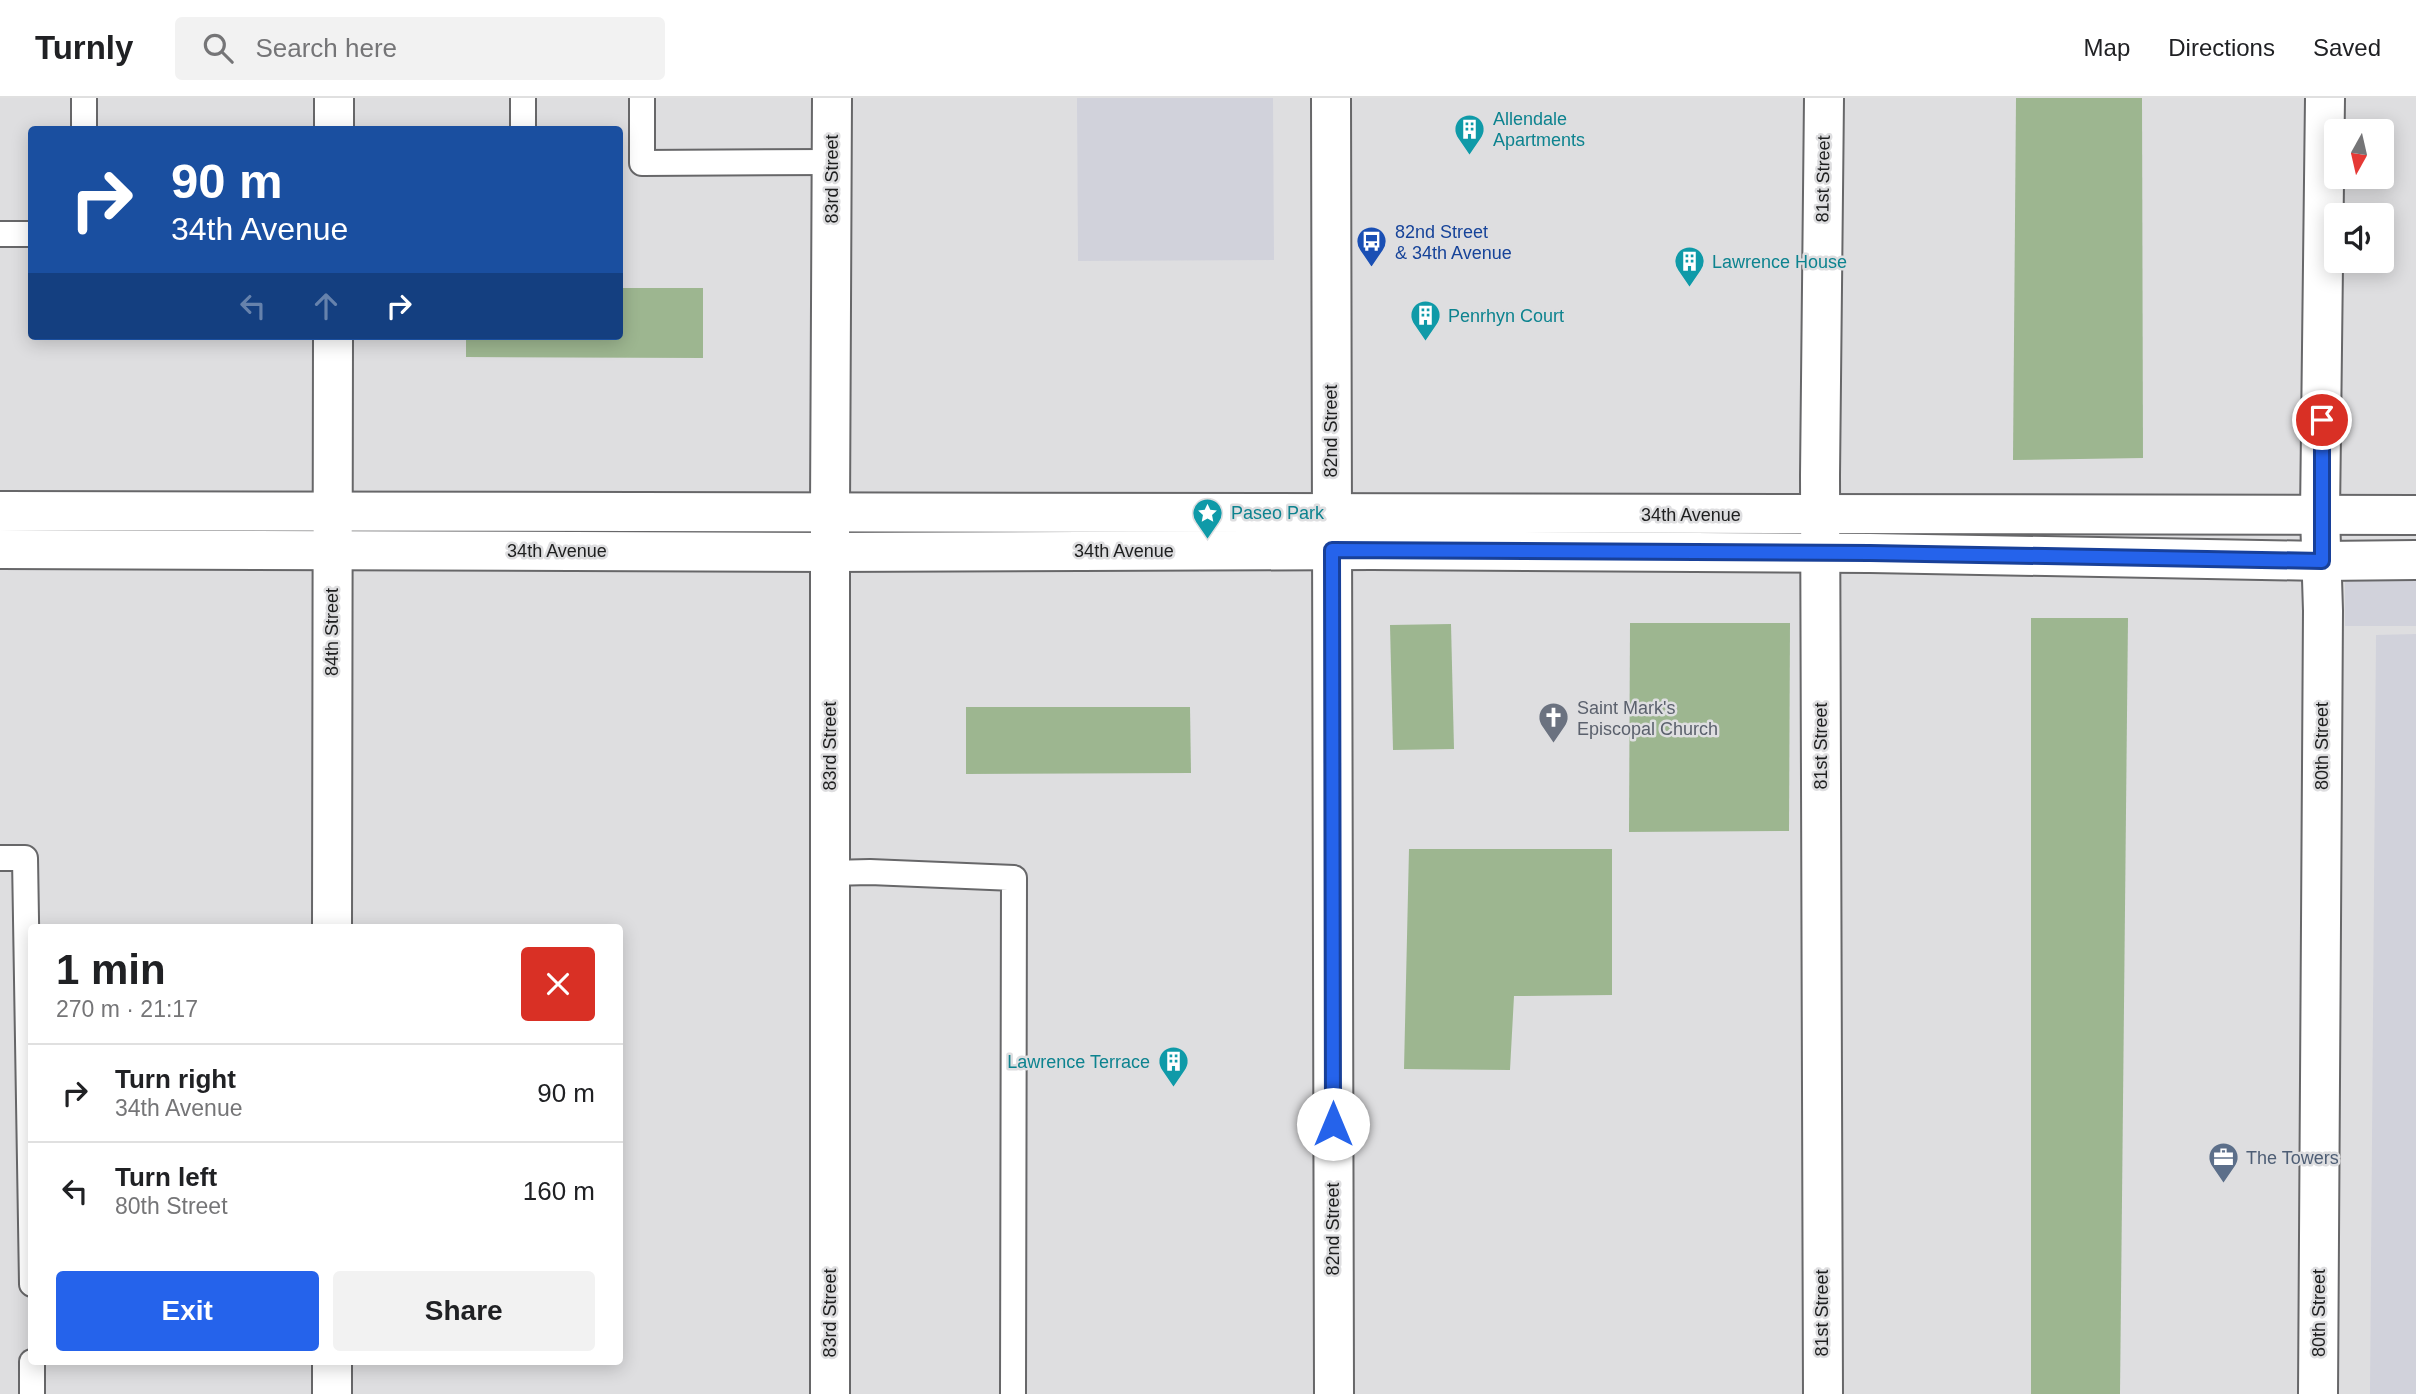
<!DOCTYPE html>
<meta charset="utf-8">
<style>
body{margin:0;font-family:Arial,sans-serif;background:#f2f2f2;color:#202124;height:100vh;display:flex;flex-direction:column;font-size:26px;white-space:nowrap}
*{box-sizing:border-box;margin:0}
p{font-size:23px;color:#757577}
.icon{flex:none;width:38px;height:38px;fill:none;stroke:currentColor;stroke-width:2;stroke-linecap:round;stroke-linejoin:round}
.map{position:relative;flex:1;overflow:hidden}
.details{position:absolute;left:28px;top:826px;width:595px;height:441px;display:flex;flex-direction:column;background:#fff;border-radius:7px;box-shadow:0 4px 18px #0003}
.details>*{flex:none}
.guide{position:absolute;left:28px;top:28px;width:595px;height:214px;border-radius:7px;box-shadow:0 4px 18px #0003;background:#1a4fa0;color:#fff;overflow:hidden}
.needle{width:46px;rotate:188deg}
.tools{position:absolute;left:2324px;top:21px;display:grid;gap:14px}
.tools a{display:grid;place-items:center;width:70px;height:70px;border-radius:7px;background:#fff;box-shadow:0 4px 18px #0003;font-size:35px}
.pin{position:absolute;display:grid;place-items:center;width:60px;height:60px;color:#fff;margin:-30px;border:4px solid #fff;border-radius:50%;box-shadow:0 2px 7px #0007}
.me{position:absolute;width:77px;margin:-38px;rotate:0deg;stroke-linejoin:round;filter:drop-shadow(0 0 5px #0008)}
.turn{display:flex;align-items:center;gap:24px;height:147px;padding:0 28px;font-size:32px}
.turn .icon{width:91px;height:91px;stroke-width:2.5}
.turn b{display:block;font-size:49px;line-height:60px}
.lanes{display:flex;align-items:center;height:66px;padding:0 28px;background:#0003;justify-content:center;gap:35px;direction:ltr}
.lanes .off{opacity:.35}
.round{display:grid;place-items:center;flex:none;width:74px;height:74px;border-radius:7px;background:#f2f2f2}
.headline{display:flex;align-items:center;justify-content:space-between;height:119px;padding:0 28px}
h1{font-size:42px;font-weight:700;line-height:52px}
.cta{display:flex;gap:14px;margin-top:auto;padding:14px 28px}
.cta a{flex:1;height:80px;border-radius:7px;background:#2563eb;color:#fff;font-size:28px;font-weight:700;line-height:80px;text-align:center}
.cta a+a{background:#f2f2f2;color:#202124}
ul{padding:0;list-style:none}
li{display:flex;align-items:center;gap:21px;height:98px;padding:0 28px;border-top:2px solid #e0e0e0}
li div{flex:1}
li b{display:block;font-size:26px}
li em{font-style:normal}
header{display:flex;align-items:center;gap:42px;box-sizing:border-box;height:98px;padding:0 35px;background:#fff;border-bottom:2px solid #e0e0e0}
header strong{font-size:33px}
nav{display:flex;gap:38px;margin-inline-start:auto;font-size:24px}
.search{width:490px;height:63px;background:#f2f2f2;display:flex;align-items:center;gap:18px;box-sizing:border-box;padding:0 24px;border-radius:7px;color:#757577;font-size:26px}
.map>svg:first-child{display:block}
.built{fill:#d1d2db}
.green{fill:#9db690}
.lines{fill:none;stroke-linecap:round;stroke-linejoin:round}
.lane-casing{stroke:#676769;stroke-width:28}
.street-casing{stroke:#676769;stroke-width:42}
.secondary-casing{stroke:#676769;stroke-width:42}
.lane{stroke:#fff;stroke-width:24}
.street{stroke:#fff;stroke-width:38}
.secondary{stroke:#fff;stroke-width:38}
.route-casing{stroke:#184099;stroke-width:18}
.route{stroke:#2563eb;stroke-width:12}
.labels{text-anchor:middle;dominant-baseline:central;stroke-width:5;stroke-linejoin:round;paint-order:stroke}
.culture-label{font-size:18px;fill:#0d838f;stroke:#dedee0;text-anchor:start}
.street-label{font-size:18px;fill:#1e1f1f;stroke:#dedee0}
.transit-label{font-size:18px;fill:#164399;stroke:#dedee0;text-anchor:start}
.worship-label{font-size:18px;fill:#5b616d;stroke:#dedee0;text-anchor:start}
.service-label{font-size:18px;fill:#4e5e75;stroke:#dedee0;text-anchor:start}
</style>
<header>
<strong>Turnly</strong>
<div class="search"><svg class="icon" aria-label="search" viewBox="0 0 24 24"><circle cx="10" cy="10" r="6"/><path d="M15 15l6 6"/></svg>Search here</div>
<nav><a>Map</a><a>Directions</a><a>Saved</a></nav>
</header>
<div class="map">
<svg width="2416" height="1296" viewBox="0 0 2416 1296">
<rect width="100%" height="100%" fill="#dedee0"/>
<g class="built">
<polygon points="1077,0 1273,0 1274,162 1078,163"/>
<rect x="2345" y="477" width="71" height="51"/>
<polygon points="2416,536 2416,1296 2370,1296 2376,537"/>
</g>
<g class="green">
<polygon points="2016,0 2142,0 2143,360 2013,362"/>
<polygon points="620,190 703,190 703,260 466,259 466,238 620,238"/>
<polygon points="2031,520 2128,520 2120,1296 2031,1296"/>
<polygon points="1630,525 1790,525 1789,733 1629,734"/>
<polygon points="1451,526 1454,651 1393,652 1390,527"/>
<polygon points="966,609 1190,609 1191,675 966,676"/>
<polygon points="1409,751 1612,751 1612,897 1514,898 1510,972 1404,971"/>
</g>
<g class="lines">
<defs>
<g id="lane">
<polyline points="642,0 642,65 832,64"/>
<polyline points="84,32 84,0"/>
<polyline points="523,32 523,0"/>
<polyline points="0,136 32,136"/>
<polyline points="0,760 25,760 32,1186"/>
<polyline points="830,775 870,774 1014,780 1013,1296"/>
<polyline points="32,1264 32,1296"/>
</g>
<g id="street">
<polyline points="334,32 334,0"/>
<polyline points="0,413 2416,417"/>
<polyline points="0,451 830,454 1372,452 1870,455 2322,463 2416,462"/>
<polyline points="332,830 333,238"/>
<polyline points="332,1296 332,1264"/>
<polyline points="830,1296 830,414 832,0"/>
<polyline points="2318,1296 2323,513 2320,417 2325,0"/>
</g>
<g id="secondary">
<polyline points="1331,0 1334,1296"/>
<polyline points="1823,1296 1820,378 1824,0"/>
</g>
</defs>
<use href="#lane" class="lane-casing"/>
<use href="#street" class="street-casing"/>
<use href="#secondary" class="secondary-casing"/>
<use href="#lane" class="lane"/>
<use href="#street" class="street"/>
<use href="#secondary" class="secondary"/>
</g>
<g class="lines">
<defs>
<polyline id="route" points="1333,1026 1332,452 1870,455 2322,463 2322,322"/>
</defs>
<use href="#route" class="route-casing"/>
<use href="#route" class="route"/>
</g>
<defs>
<symbol id="building-pin" viewBox="-11 -11 22 30"><path d="M0 17L-7.5 6A9.5 9.5 0 1 1 7.5 6Z" fill="#0f9aa8" stroke="#dedee0"/><path d="M-4-6H4V6H1V3H-1V6H-4ZM-2.5-4.3h1.7v1.8h-1.7ZM.8-4.3h1.7v1.8H.8ZM-2.5-1h1.7V.8h-1.7ZM.8-1h1.7V.8H.8Z" fill="#fff"/></symbol>
<symbol id="bus-pin" viewBox="-11 -11 22 30"><path d="M0 17L-7.5 6A9.5 9.5 0 1 1 7.5 6Z" fill="#1a4fb4" stroke="#dedee0"/><path d="M-5-6H5V4H4V6H2V4H-2V6H-4V4H-5ZM-3.5-4V0h7V-4ZM-3.5 1.2v1.5H-2V1.2ZM2 1.2v1.5H3.5V1.2Z" fill="#fff"/></symbol>
<symbol id="sight-pin" viewBox="-11 -11 22 30"><path d="M0 17L-7.5 6A9.5 9.5 0 1 1 7.5 6Z" fill="#0f9aa8" stroke="#dedee0"/><path d="M0-6L1.8-2.2L6-1.7L2.9 1.2L3.7 5.4L0 3.3L-3.7 5.4L-2.9 1.2L-6-1.7L-1.8-2.2Z" fill="#fff"/></symbol>
<symbol id="church-pin" viewBox="-11 -11 22 30"><path d="M0 17L-7.5 6A9.5 9.5 0 1 1 7.5 6Z" fill="#6b7280" stroke="#dedee0"/><path d="M-1.2-6h2.4v3.5h3.3v2.4h-3.3V6h-2.4V-.1h-3.3v-2.4h3.3Z" fill="#fff"/></symbol>
<symbol id="office-pin" viewBox="-11 -11 22 30"><path d="M0 17L-7.5 6A9.5 9.5 0 1 1 7.5 6Z" fill="#5c6f8a" stroke="#dedee0"/><path d="M-6-3h4V-5.5h4V-3h4V5H-6ZM-1-4.5V-3h2v-1.5ZM-6 0V1H6V0Z" fill="#fff"/></symbol>
</defs>
<g fill-rule="evenodd">
<use href="#building-pin" x="1452" y="14" width="35" height="47"/>
<use href="#bus-pin" x="1354" y="126" width="35" height="47"/>
<use href="#building-pin" x="1672" y="146" width="35" height="47"/>
<use href="#building-pin" x="1408" y="200" width="35" height="47"/>
<use href="#sight-pin" x="1190" y="398" width="35" height="47"/>
<use href="#church-pin" x="1536" y="602" width="35" height="47"/>
<use href="#building-pin" x="1156" y="946" width="35" height="47"/>
<use href="#office-pin" x="2206" y="1042" width="35" height="47"/>
</g>
<g class="labels">
<g class="culture-label">
<text x="1493" y="21">Allendale<tspan x="1493" dy="21">Apartments</tspan></text>
<text x="1712" y="164">Lawrence House</text>
<text x="1448" y="218">Penrhyn Court</text>
<text x="1231" y="415">Paseo Park</text>
<text x="1150" y="964" text-anchor="end">Lawrence Terrace</text>
</g>
<g class="street-label">
<text transform="translate(832 81) rotate(-90)">83rd Street</text>
<text transform="translate(1823 81) rotate(-89)">81st Street</text>
<text transform="translate(1331 333) rotate(-90)">82nd Street</text>
<text x="1691" y="417">34th Avenue</text>
<text x="557" y="453">34th Avenue</text>
<text x="1124" y="453">34th Avenue</text>
<text transform="translate(332 534) rotate(-90)">84th Street</text>
<text transform="translate(830 648) rotate(-90)">83rd Street</text>
<text transform="translate(1821 648) rotate(-90)">81st Street</text>
<text transform="translate(2322 648) rotate(-90)">80th Street</text>
<text transform="translate(1333 1131) rotate(-90)">82nd Street</text>
<text transform="translate(830 1215) rotate(-90)">83rd Street</text>
<text transform="translate(1822 1215) rotate(-90)">81st Street</text>
<text transform="translate(2319 1215) rotate(-90)">80th Street</text>
</g>
<g class="transit-label">
<text x="1395" y="134">82nd Street<tspan x="1395" dy="21">&amp; 34th Avenue</tspan></text>
</g>
<g class="worship-label">
<text x="1577" y="610">Saint Mark's<tspan x="1577" dy="21">Episcopal Church</tspan></text>
</g>
<g class="service-label">
<text x="2246" y="1060">The Towers</text>
</g>
</g>
</svg>
<div class="tools">
<a><svg class="needle" viewBox="-14 -14 28 28"><path d="M0-13l5 13h-10z" fill="#e53935"/><path d="M0 13l5-13h-10z" fill="#757577"/></svg></a>
<a><svg class="icon" aria-label="sound" viewBox="0 0 24 24"><path d="M4 9h4l5-4v14l-5-4H4zM17 9q2 3 0 6"/></svg></a>
</div>
<div class="pin" style="left:2322px;top:322px;background:#d93025"><svg class="icon" aria-label="arrive" viewBox="0 0 24 24"><path d="M6 21V4h12l-3 4 3 4H6"/></svg></div>
<svg class="me" style="left:1333px;top:1026px" viewBox="-20 -20 40 40"><circle r="19" fill="#fff"/><path d="M0-13L10 11 0 6-10 11z" fill="#2563eb"/></svg>
<div class="guide">
<div class="turn"><svg class="icon" aria-label="right" viewBox="0 0 24 24"><path d="M7 20v-9h11M14 6l5 5-5 5"/></svg><div><b>90 m</b>34th Avenue</div></div>
<div class="lanes"><svg class="icon off" aria-label="left" viewBox="0 0 24 24"><path d="M17 20v-9H6M10 6l-5 5 5 5"/></svg><svg class="icon off" aria-label="ahead" viewBox="0 0 24 24"><path d="M12 20V5M6 11l6-6 6 6"/></svg><svg class="icon" aria-label="right" viewBox="0 0 24 24"><path d="M7 20v-9h11M14 6l5 5-5 5"/></svg></div>
</div>
<section class="details">
<div class="headline"><div><h1>1 min</h1><p>270 m · 21:17</p></div><a class="round" style="background:#d93025;color:#fff"><svg class="icon" aria-label="close" viewBox="0 0 24 24"><path d="M6 6l12 12M18 6L6 18"/></svg></a></div>
<ul>
<li><svg class="icon" aria-label="right" viewBox="0 0 24 24"><path d="M7 20v-9h11M14 6l5 5-5 5"/></svg><div><b>Turn right</b><p>34th Avenue</p></div><em>90 m</em></li>
<li><svg class="icon" aria-label="left" viewBox="0 0 24 24"><path d="M17 20v-9H6M10 6l-5 5 5 5"/></svg><div><b>Turn left</b><p>80th Street</p></div><em>160 m</em></li>
</ul>
<div class="cta"><a>Exit</a><a>Share</a></div>
</section>
</div>
